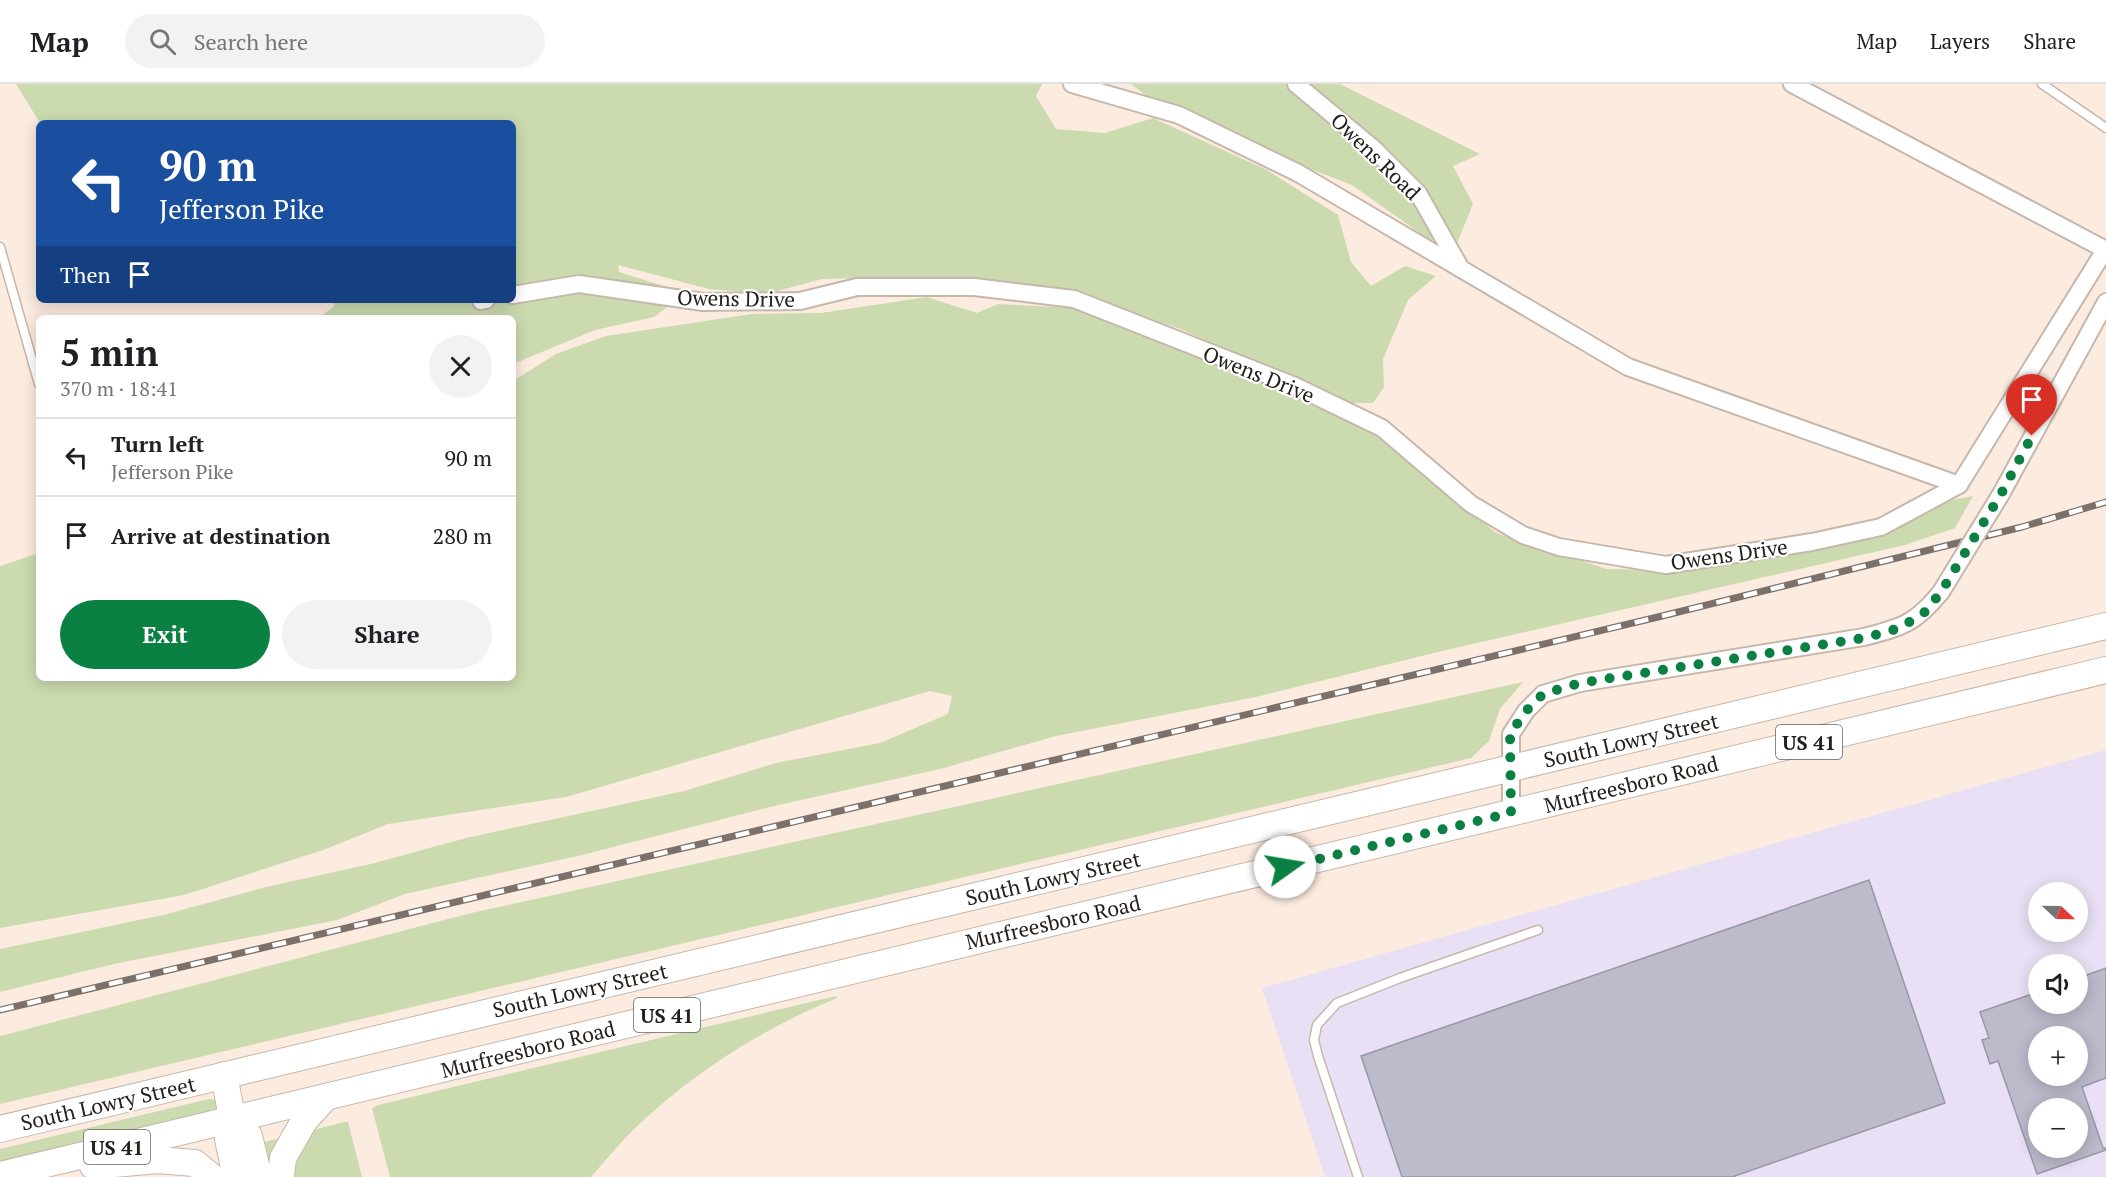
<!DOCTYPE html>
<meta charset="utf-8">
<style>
body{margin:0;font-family:"PT Serif",serif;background:#f2f2f2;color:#202124;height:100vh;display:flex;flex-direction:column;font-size:22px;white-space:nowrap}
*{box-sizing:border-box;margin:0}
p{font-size:20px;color:#757577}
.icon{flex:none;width:33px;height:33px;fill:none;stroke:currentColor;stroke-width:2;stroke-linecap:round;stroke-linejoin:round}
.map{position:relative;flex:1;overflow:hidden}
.side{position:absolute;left:36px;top:231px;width:480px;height:366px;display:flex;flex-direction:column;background:#fff;border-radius:9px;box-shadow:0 3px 15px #0003}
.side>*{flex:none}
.hud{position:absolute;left:36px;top:36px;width:480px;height:183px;border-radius:9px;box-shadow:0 3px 15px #0003;background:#1a4fa0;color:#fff;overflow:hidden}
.needle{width:39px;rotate:112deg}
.controls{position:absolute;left:2028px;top:798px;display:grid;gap:12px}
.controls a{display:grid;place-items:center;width:60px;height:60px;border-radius:50%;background:#fff;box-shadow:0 3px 15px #0003;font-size:30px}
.pin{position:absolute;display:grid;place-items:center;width:51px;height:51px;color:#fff;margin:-62px -26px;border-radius:50% 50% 50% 0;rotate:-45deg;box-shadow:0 0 6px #0007}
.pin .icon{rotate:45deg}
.me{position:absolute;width:66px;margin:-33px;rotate:77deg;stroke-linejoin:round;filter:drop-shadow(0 0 4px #0008)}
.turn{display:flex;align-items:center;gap:21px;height:126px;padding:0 24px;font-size:27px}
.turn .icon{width:78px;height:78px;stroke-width:2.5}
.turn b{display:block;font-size:42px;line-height:51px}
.then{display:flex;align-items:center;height:57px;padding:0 24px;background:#0003;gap:12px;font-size:22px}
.round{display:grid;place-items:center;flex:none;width:63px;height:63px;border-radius:32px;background:#f2f2f2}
.summary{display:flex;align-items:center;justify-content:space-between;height:102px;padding:0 24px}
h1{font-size:36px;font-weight:800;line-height:45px}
.cta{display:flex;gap:12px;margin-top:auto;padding:12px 24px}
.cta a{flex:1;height:69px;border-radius:36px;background:#0b8043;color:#fff;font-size:24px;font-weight:800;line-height:69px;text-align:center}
.cta a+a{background:#f2f2f2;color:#202124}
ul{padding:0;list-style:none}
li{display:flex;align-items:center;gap:18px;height:78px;padding:0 24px;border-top:2px solid #e0e0e0}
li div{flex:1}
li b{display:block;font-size:22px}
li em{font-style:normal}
header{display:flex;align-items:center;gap:36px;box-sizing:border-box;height:84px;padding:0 30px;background:#fff;border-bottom:2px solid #e0e0e0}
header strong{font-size:28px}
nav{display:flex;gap:33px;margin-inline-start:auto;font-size:21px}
.search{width:420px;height:54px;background:#f2f2f2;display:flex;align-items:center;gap:15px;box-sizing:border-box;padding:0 21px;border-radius:33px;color:#757577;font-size:22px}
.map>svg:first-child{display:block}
.industrial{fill:#e9e0f5;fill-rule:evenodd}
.green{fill:#cbdbaf}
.building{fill:#bcbacb;stroke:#9897a7;stroke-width:1.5;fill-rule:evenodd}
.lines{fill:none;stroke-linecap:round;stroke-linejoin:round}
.lane-casing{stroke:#c7b7ab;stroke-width:11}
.street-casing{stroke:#c7b7ab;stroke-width:20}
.primary-casing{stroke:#c7b7ab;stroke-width:28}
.lane{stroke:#fff;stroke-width:8}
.street{stroke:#fff;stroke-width:16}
.primary{stroke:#fff;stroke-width:26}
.rail-casing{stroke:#7b716a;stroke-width:7}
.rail{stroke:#fff;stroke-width:4.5;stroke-dasharray:14;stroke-linecap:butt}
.street-bridge-casing{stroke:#c7b7ab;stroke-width:20;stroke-linecap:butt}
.street-bridge{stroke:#fff;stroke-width:16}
.route{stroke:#0b8043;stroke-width:10;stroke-dasharray:0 18}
.labels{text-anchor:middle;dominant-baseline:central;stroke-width:4.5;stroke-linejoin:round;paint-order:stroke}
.shield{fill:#fff;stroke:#676360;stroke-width:1.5}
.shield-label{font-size:20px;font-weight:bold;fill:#26201c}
.street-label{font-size:21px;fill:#26201c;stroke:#fff}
</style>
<header>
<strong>Map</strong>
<div class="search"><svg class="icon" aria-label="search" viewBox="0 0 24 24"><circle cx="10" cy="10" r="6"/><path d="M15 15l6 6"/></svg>Search here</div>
<nav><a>Map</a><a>Layers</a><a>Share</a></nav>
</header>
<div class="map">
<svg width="2106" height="1093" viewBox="0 0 2106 1093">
<rect width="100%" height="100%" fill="#fcebdf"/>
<path class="industrial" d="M2106,666V1093H1325L1262,904ZM2038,808H2078V848H2038ZM2038,880H2078V920H2038ZM2038,952H2078V992H2038ZM2038,1024H2078V1064H2038Z"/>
<g class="green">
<polygon points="16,0 1042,0 1036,12 1056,45 1105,49 1153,34 1267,86 1338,131 1351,178 1371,202 1405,182 1436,192 1408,216 1383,275 1384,303 1373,319 1348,319 1178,244 1072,211 935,198 866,194 822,195 766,210 709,205 618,181 619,188 686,209 654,233 595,246 513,280 513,234 319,234 334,222 335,216 513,216 513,39 40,39"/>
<polygon points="1131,0 1340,0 1480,70 1453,82 1473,120 1457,159 1428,155 1352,101 1279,73 1144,10"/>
<polygon points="927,213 977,229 998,220 1076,224 1313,318 1387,357 1496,449 1607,485 1668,486 1818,461 1936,419 1973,412 1955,444 1905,461 1442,567 1256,613 1056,652 940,685 774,722 582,771 405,810 337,836 114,880 0,908 0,865 163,831 270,802 371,780 466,754 684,707 776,679 880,659 948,630 952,612 930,607 566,713 388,740 326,765 184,811 0,844 0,482 39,469 39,594 513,594 513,297 556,270 606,252 752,230 821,229"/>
<polygon points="1523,598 1500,625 1489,657 1471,674 0,1020 0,952 471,829"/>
<path d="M836,912L837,914C760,946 695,987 634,1045C619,1060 605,1077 591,1093H390L372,1024L378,1021Z"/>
<polygon points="209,1015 216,1016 218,1020 215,1028 0,1080 0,1065"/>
<polygon points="345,1038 348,1038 362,1093 246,1093 244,1063"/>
</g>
<g class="building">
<polygon points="1869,796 1945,1019 1732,1093 1402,1093 1361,972"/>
<path d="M2106,884V994L2082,1003L2103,1064H2106V1066L2037,1090L1998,977L1990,980L1982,956L1989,954L1980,928L2038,908V920H2078V894ZM2038,952H2078V992H2038ZM2038,1024H2078V1064H2038Z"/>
</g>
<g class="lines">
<defs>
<g id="lane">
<polyline points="2042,0 2106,44"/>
<polyline points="0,163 39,300"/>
<polyline points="1358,1093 1318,972 1314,956 1317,941 1337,919 1400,894 1538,846"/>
</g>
<g id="street">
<polyline points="1072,0 1179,31 1298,89 1628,283 1959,401"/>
<polyline points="1296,0 1374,65 1418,109 1461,185"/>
<polyline points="1792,0 2106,166"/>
<polyline points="513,211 579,200 703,218 800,217 857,203 974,203 1074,215 1295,302 1382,344 1471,420 1523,451 1559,463 1666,481 1812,458 1881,443 1959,401 2105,166"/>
<polyline points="481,217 486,216"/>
<polyline points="2001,410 2106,218"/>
<path d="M1511,729V650L1526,627L1543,610L1580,599L1864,553C1902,543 1915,540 1941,508"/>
</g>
<g id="primary">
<polyline points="224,991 235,1049"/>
<polyline points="0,1045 2106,542"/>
<polyline points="235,1049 249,1052 259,1093"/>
<polyline points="235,1049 228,1055 236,1093"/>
<polyline points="93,1082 157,1076 195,1079 212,1093"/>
<polyline points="0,1091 2106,586"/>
<polyline points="281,1093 283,1074 304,1037 326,1013"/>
</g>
</defs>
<use href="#lane" class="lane-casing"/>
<use href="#street" class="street-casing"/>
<use href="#primary" class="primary-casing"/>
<use href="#lane" class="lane"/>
<use href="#street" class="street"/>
<use href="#primary" class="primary"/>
<defs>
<polyline id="rail" points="0,926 1658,533 2022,443 2106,418"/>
</defs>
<use href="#rail" class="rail-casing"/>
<use href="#rail" class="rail"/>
<defs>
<polyline id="street-bridge" points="1941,508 2001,410"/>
</defs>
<use href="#street-bridge" class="street-bridge-casing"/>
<use href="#street-bridge" class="street-bridge"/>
</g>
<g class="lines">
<polyline class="route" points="1285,783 1511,729 1510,650 1526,627 1543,610 1580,599 1864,554 1900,544 1925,528 1941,508 2001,410 2032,352"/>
</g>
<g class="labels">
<g class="shield">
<rect x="1776" y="641" width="66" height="34" rx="4.5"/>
<rect x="634" y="914" width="66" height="34" rx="4.5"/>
<rect x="84" y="1046" width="66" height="34" rx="4.5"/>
</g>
<g class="shield-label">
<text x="1809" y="658">US 41</text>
<text x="667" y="931">US 41</text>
<text x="117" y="1063">US 41</text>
</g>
<g class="street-label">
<text transform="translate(1376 72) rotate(44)">Owens Road</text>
<text transform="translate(736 214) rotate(1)">Owens Drive</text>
<text transform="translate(1259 290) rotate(22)">Owens Drive</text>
<text transform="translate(1729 470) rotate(-8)">Owens Drive</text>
<text transform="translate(1631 656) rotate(-13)">South Lowry Street</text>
<text transform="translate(1631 700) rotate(-14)">Murfreesboro Road</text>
<text transform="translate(1053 794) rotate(-13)">South Lowry Street</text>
<text transform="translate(1053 838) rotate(-13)">Murfreesboro Road</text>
<text transform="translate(580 906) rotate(-13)">South Lowry Street</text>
<text transform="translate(528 965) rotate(-14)">Murfreesboro Road</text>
<text transform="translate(108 1019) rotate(-13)">South Lowry Street</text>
</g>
</g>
</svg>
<div class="controls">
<a><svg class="needle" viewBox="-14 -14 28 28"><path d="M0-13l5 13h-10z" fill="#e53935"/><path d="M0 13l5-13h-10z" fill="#757577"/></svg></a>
<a><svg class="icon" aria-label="sound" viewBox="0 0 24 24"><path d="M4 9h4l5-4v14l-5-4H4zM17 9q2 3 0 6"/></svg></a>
<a>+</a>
<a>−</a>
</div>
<div class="pin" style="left:2032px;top:352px;background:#d93025"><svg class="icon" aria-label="arrive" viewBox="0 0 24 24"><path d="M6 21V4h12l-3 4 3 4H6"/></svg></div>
<svg class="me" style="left:1285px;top:783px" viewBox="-20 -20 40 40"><circle r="19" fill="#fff"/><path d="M0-13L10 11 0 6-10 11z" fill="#0b8043"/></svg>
<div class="hud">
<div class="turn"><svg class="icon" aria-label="left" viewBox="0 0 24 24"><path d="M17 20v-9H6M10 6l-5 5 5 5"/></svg><div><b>90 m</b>Jefferson Pike</div></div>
<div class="then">Then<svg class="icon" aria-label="arrive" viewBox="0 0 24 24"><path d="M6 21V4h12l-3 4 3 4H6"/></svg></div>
</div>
<section class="side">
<div class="summary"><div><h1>5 min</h1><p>370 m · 18:41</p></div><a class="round"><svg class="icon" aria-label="close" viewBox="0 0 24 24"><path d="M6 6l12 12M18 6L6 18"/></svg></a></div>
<ul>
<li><svg class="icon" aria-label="left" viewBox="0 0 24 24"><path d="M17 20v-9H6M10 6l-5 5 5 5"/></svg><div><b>Turn left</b><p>Jefferson Pike</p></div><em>90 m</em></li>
<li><svg class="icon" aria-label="arrive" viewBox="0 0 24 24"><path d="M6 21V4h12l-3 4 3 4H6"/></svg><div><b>Arrive at destination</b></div><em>280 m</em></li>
</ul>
<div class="cta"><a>Exit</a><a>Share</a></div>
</section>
</div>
